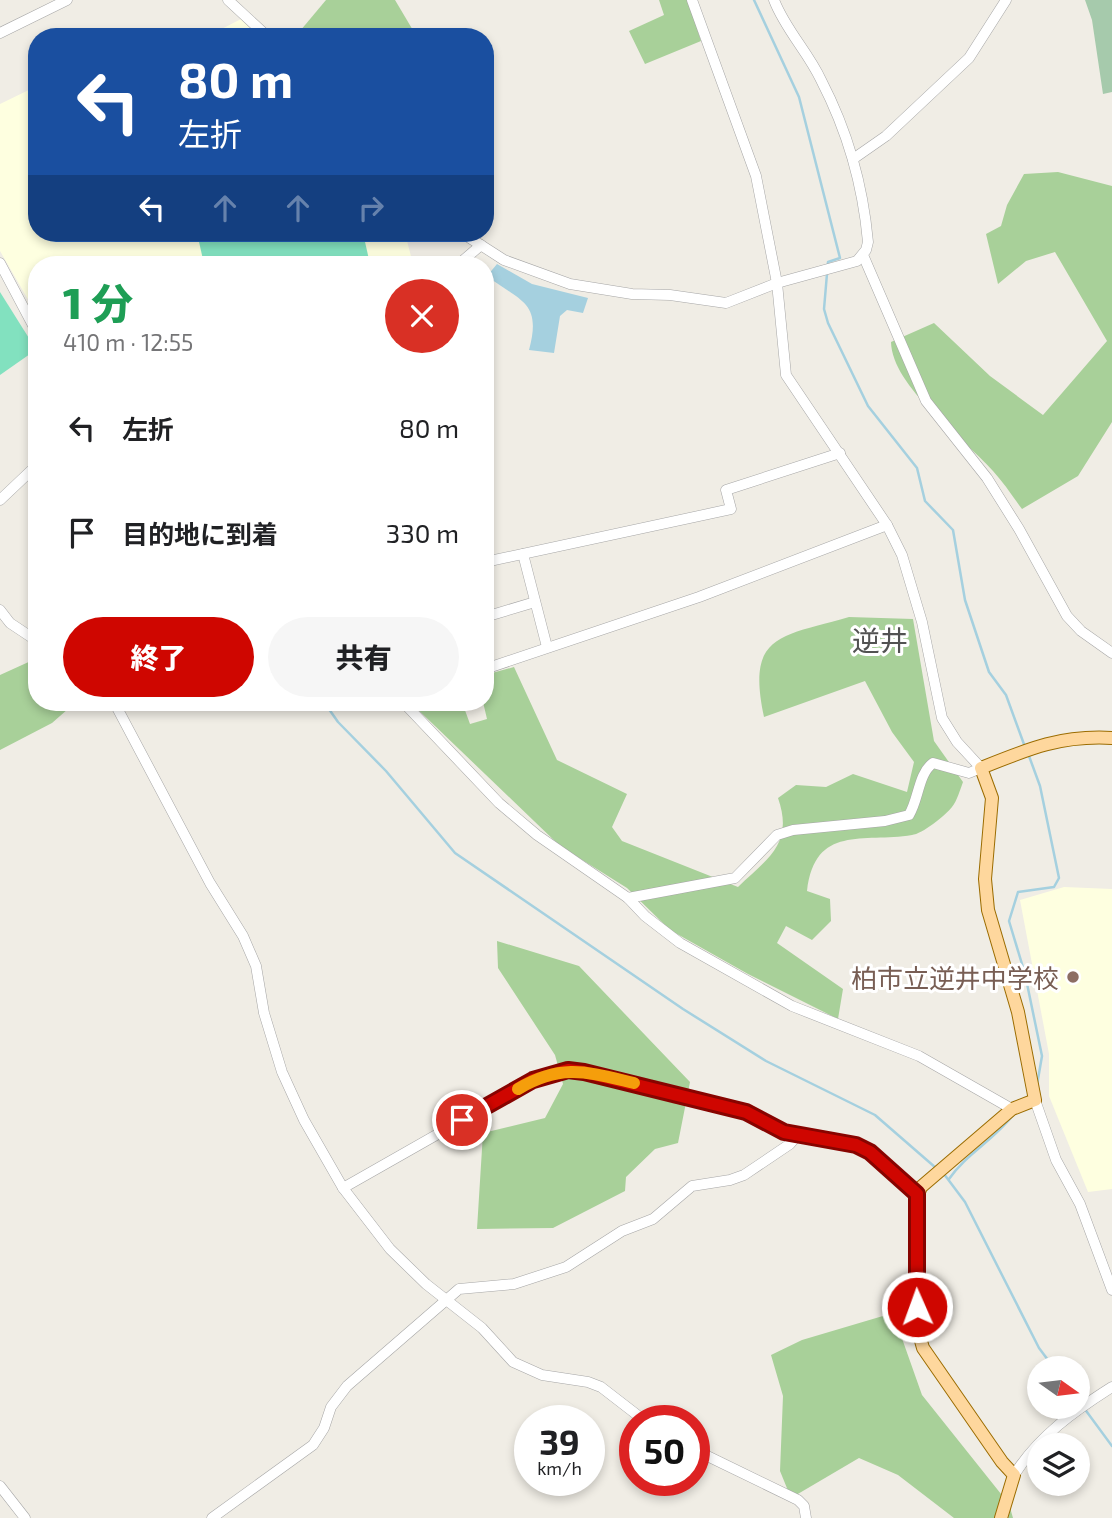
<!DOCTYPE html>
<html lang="ja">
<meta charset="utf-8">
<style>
body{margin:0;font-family:"Exo 2","Noto Sans JP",sans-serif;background:#f6f6f6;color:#202124;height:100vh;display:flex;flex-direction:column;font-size:26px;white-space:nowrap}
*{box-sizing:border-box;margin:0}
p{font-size:23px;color:#757577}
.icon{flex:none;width:38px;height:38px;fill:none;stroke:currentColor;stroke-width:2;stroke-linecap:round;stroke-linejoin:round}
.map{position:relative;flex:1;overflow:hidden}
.panel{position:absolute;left:28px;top:256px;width:466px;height:455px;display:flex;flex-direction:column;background:#fff;border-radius:28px;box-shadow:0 4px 10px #0003}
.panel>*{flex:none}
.hud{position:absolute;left:28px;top:28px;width:466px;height:214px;border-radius:28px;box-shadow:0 4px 10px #0003;background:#1a4fa0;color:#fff;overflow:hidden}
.needle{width:46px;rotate:104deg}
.controls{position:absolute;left:1027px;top:1356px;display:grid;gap:14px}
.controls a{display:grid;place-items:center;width:63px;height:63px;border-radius:50%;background:#fff;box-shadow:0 4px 10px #0003;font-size:35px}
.speed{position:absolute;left:514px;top:1405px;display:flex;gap:14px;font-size:35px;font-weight:700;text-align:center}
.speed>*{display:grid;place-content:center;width:91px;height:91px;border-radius:50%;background:#fff;box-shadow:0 4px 10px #0003;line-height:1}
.speed small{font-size:18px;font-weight:400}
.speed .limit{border:10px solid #d22;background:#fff;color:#111}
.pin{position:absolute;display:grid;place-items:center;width:60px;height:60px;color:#fff;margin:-30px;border:4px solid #fff;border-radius:50%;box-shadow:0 2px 7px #0007}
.me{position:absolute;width:77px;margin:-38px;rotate:358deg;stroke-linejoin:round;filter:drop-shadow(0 0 5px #0008)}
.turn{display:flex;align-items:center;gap:24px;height:147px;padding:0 35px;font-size:32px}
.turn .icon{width:91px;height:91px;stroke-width:2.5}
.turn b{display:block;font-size:49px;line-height:60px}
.lanes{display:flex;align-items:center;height:66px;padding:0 35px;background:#0003;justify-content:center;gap:35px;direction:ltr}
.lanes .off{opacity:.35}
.round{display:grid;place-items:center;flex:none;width:74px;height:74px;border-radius:37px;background:#f6f6f6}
.headline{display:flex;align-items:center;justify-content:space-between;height:119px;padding:0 35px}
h1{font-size:42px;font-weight:800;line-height:52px;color:#1e9e55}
.primary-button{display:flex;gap:14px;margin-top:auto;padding:14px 35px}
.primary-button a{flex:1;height:80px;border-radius:42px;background:#cf0600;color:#fff;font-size:28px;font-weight:800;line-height:80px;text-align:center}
.primary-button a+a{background:#f6f6f6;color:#202124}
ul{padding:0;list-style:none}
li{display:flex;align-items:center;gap:21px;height:105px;padding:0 35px}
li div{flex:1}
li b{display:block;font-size:26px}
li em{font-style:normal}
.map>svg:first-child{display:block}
.education{fill:#feffe0}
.forest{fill:#a8d099}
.cemetery{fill:#a6caac}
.pitch{fill:#82e1bf}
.water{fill:#a5d0df}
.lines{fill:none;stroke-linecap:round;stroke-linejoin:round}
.stream{stroke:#a5d0df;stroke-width:2.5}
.minor-casing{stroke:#a6a6a6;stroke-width:11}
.major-casing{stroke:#9b6c00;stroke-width:14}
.minor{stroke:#fff;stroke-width:10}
.major{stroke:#fed79d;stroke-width:12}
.route-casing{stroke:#870400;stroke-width:18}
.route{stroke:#cf0600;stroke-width:12}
.slow{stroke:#f59e0b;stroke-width:12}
.education-dot{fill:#8d6e63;stroke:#fff;stroke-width:2.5}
.labels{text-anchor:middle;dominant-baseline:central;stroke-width:6;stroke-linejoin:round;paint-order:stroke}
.education-label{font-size:26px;fill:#785e54;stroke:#fff;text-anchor:end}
.neighbourhood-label{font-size:28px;fill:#525252;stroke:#fff}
</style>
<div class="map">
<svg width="1112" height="1518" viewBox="0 0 1112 1518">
<rect width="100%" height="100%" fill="#f0ede5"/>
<g class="education">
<polygon points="243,18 261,37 206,37"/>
<polygon points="37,86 37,233 405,233 413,264 37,264 37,315 0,251 0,104"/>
<polygon points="1064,887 1112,889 1112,1189 1088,1192 1049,1096 1049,1054 1020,900"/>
</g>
<g class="forest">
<polygon points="326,0 395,0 417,37 295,37"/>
<polygon points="659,0 688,0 701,41 645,64 629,31 664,15"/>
<path d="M1058,172L1112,186V422L1078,476L1022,509C1013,497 1004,483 993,471C964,438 892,387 891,342L934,323L990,376L1043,415L1107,341L1055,252L1026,261L998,284L986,234L1001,226L1007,205L1024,174Z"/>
<path d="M849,617L913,619L934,741L963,782C960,790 957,801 952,807C945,816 922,834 912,835C863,843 815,824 807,891L830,899L831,921L812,940L786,926L777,943L843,989L838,1019L748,974L670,930L627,888L560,846L410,702H462L470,724L487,719L483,702L485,675L514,667L557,760L627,794L612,827L622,841L738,887C768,858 794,844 778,798L796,785L826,787L853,774L907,792L914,762L892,732L865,681L764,717C746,633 781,637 849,617Z"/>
<polygon points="33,660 37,661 37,702 76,702 52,723 0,750 0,675"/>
<polygon points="497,941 579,966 690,1082 678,1143 655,1149 626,1177 625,1191 553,1228 477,1229 483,1133 545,1118 563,1084 555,1055 498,968"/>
<polygon points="893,1313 922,1395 1009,1504 1013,1518 954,1518 898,1475 859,1458 791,1498 780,1471 783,1396 771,1355 802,1340"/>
</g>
<polygon class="cemetery" points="1085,0 1112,0 1112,92 1103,94 1092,20"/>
<g class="pitch">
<polygon points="197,233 363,233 370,264 204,264"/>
<polygon points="0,292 32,343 30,354 0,375"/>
</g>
<path class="water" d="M497,264L532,284L588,298L583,313L567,310L560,316L554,353L529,350C542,302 521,302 487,276Z"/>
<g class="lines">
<g class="stream">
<polyline points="754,0 799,97 840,258 828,262 824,309 828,323 868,406 917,468 925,501 953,530 965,600 989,672 1006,695 1025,747"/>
<polyline points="324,702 338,722 386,771 455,853 683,1009 766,1061 875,1115 936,1168"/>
<polyline points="1029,756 1040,786 1059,878 1054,887 1018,892 1009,921 1025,974 1042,1056 1037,1085"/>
<polyline points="944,1174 965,1202 1039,1348 1054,1368"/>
<path d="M949,1179C966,1154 994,1140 1013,1115"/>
<polyline points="1084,1408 1112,1446"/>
</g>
<defs>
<g id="minor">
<polyline points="228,0 268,37"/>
<polyline points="0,33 67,0"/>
<polyline points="853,159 886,136 969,58 1006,0"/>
<path d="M462,233L504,260L570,284L632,294L670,295L726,303L777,283L857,261L866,250L868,242C863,186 847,130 821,80C808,52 785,29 774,0"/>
<polyline points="863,255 926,401 987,478 1019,529 1067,616 1081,631 1112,653"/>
<polyline points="0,263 37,333"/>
<polyline points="459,264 481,245"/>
<polyline points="0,500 37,465"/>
<polyline points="523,554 547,647"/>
<polyline points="485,562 731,509 726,490 840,453"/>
<polyline points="0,610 10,623 37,641"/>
<polyline points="485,617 535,602"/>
<polyline points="485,669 699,597 887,525"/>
<polyline points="114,702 210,883 243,936 256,966 264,1013 282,1072 304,1120 343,1188 390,1249 426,1284 482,1328 513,1362 542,1375 588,1382 601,1387 645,1421"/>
<polyline points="403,702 499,803 537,835 628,898 645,916 680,943 792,1006 919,1056 1012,1109"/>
<path d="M628,898L735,878L777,835L793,830L885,821L909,815C919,799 918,774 933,763L969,773L981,768L957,742L942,718L922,622L902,555L887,525L786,375L777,283L756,176L692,0"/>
<polyline points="1035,1100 1056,1160 1080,1204 1112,1290"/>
<polyline points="343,1188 533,1080 567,1070 584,1072 746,1112 797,1136"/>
<polyline points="695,1450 798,1500 804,1506 806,1518"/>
<path d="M1014,1475C1039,1436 1074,1411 1112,1387"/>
<polyline points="0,1486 25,1518"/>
<polyline points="212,1518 313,1445 324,1428 331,1407 347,1386 459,1289 514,1284 566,1267 622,1231 653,1219 692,1186 730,1180 744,1175 790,1144 797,1136 856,1145 870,1152 917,1194"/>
</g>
<path id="major" d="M1001,1518L1014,1475L1002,1462L923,1348L918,1330L916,1199L921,1187L1012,1109L1035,1100L1018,1012L988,910L985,879L992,798L981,768C1028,749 1061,735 1112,738"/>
</defs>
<use href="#minor" class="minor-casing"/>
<use href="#major" class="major-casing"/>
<use href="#minor" class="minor"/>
<use href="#major" class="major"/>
</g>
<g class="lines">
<defs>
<polyline id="route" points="462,1120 533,1080 568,1070 584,1072 746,1112 784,1132 856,1145 870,1152 917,1194 917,1307"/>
</defs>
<use href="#route" class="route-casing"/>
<use href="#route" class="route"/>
<path class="slow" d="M518,1089C562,1063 587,1072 634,1083"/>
</g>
<circle class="education-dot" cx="1073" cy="977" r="7"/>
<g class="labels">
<g class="education-label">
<text x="1059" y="977">柏市立逆井中学校</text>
</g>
<g class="neighbourhood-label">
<text x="880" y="640">逆井</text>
</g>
</g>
</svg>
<div class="controls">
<a><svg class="needle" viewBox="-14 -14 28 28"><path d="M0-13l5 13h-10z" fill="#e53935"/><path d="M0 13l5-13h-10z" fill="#757577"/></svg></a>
<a><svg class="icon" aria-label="layers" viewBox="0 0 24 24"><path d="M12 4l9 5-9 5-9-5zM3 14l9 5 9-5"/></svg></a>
</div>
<div class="speed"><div>39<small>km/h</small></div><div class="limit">50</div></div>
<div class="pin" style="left:462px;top:1120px;background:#d93025"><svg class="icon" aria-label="arrive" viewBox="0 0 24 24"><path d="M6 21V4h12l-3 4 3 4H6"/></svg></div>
<svg class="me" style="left:917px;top:1307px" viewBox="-20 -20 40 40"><circle r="17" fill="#cf0600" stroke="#fff" stroke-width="3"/><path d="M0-11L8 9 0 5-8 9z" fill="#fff"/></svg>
<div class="hud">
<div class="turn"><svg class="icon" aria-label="left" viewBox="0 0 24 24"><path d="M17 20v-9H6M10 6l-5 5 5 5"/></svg><div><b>80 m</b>左折</div></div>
<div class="lanes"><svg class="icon" aria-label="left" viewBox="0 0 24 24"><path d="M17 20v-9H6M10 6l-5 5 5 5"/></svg><svg class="icon off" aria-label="ahead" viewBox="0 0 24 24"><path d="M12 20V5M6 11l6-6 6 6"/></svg><svg class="icon off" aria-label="ahead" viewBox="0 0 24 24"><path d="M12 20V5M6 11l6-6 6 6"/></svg><svg class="icon off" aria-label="right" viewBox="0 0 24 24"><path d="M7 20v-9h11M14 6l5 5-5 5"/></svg></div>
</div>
<section class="panel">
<div class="headline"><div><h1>1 分</h1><p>410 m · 12:55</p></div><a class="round" style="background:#d93025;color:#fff"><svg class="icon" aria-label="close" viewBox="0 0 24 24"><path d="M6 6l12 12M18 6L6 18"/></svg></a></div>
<ul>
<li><svg class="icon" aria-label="left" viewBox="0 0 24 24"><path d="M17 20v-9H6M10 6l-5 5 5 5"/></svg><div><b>左折</b></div><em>80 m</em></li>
<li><svg class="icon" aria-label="arrive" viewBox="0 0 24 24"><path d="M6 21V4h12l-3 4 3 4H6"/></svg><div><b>目的地に到着</b></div><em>330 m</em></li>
</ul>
<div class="primary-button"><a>終了</a><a>共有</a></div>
</section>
</div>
